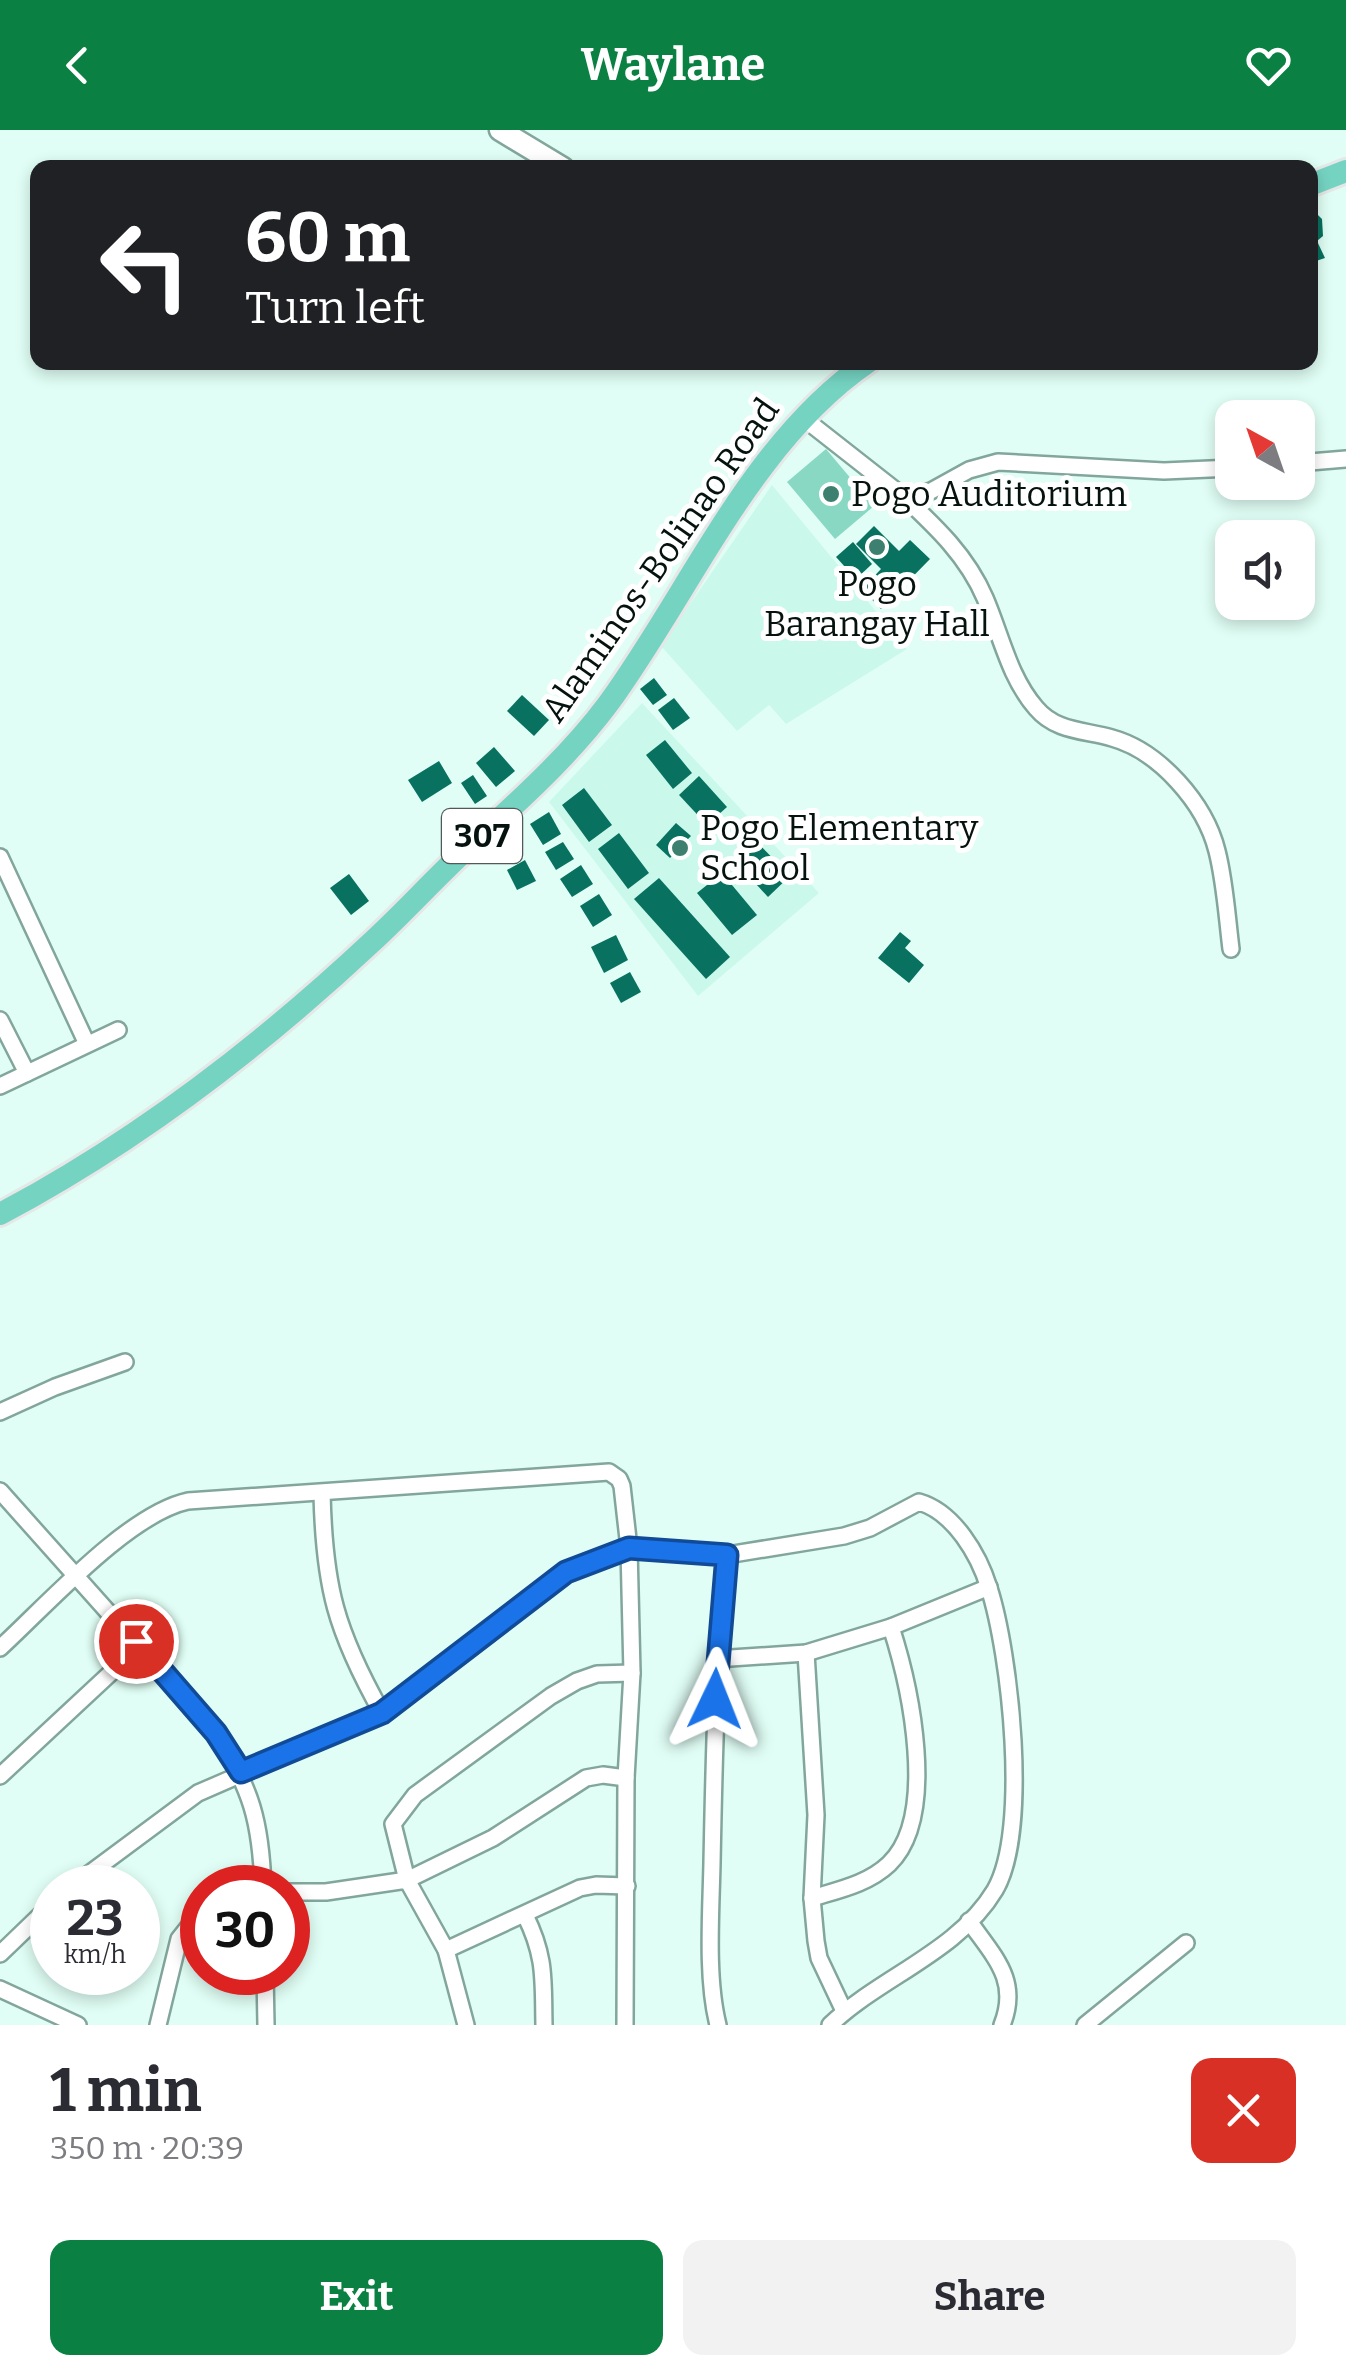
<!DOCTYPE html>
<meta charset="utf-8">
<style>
body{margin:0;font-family:Bitter,serif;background:#f2f2f3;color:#2b2b33;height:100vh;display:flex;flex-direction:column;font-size:38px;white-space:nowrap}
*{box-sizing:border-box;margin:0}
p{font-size:32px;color:#7c7c81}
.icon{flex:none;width:55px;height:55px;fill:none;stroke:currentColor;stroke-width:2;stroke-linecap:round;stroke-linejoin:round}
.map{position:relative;height:1895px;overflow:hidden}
.sheet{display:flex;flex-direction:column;background:#fff;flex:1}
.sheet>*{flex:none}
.guide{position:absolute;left:30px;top:30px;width:1288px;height:210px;border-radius:20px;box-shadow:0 5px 15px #0003;background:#202124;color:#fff;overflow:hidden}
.needle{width:65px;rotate:320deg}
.tools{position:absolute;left:1215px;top:270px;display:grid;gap:20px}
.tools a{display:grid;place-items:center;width:100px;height:100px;border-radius:20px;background:#fff;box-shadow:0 5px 15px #0003;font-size:50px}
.speed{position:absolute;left:30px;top:1735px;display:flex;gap:20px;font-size:50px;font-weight:700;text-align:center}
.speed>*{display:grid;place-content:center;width:130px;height:130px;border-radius:50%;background:#fff;box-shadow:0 5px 15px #0003;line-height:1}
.speed small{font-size:25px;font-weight:400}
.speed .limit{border:15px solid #d22;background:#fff;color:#111}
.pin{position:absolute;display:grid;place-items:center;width:85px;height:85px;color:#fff;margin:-42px;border:5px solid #fff;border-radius:50%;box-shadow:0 2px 10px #0007}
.me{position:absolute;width:110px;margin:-55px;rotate:2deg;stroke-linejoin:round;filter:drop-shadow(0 0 8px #0008)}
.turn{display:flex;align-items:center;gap:35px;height:210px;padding:0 50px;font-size:45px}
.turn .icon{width:130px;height:130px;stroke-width:2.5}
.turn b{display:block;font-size:70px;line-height:85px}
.round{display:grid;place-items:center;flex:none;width:105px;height:105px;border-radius:20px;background:#f2f2f3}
.summary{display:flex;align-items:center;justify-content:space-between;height:170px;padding:0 50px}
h1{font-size:60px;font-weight:700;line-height:75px}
.action{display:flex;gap:20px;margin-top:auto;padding:20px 50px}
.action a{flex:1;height:115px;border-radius:20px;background:#0b8043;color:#fff;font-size:40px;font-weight:700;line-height:115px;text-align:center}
.action a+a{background:#f2f2f3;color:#2b2b33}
header{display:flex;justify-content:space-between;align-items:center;height:130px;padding:0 50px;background:#0b8043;color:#fff;font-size:45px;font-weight:700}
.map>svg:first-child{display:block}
.built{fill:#caf9ec}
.green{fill:#89d8c4}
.building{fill:#08715f}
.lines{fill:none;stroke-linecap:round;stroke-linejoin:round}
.street-casing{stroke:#83a69c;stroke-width:20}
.secondary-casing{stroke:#83a69c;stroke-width:25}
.primary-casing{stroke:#e6e7e7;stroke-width:28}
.street{stroke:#fff;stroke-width:15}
.secondary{stroke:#fff;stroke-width:20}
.primary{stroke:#75d3c2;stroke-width:22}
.route-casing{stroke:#114b97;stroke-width:25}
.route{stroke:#1a73e8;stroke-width:18}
.poi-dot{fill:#3e8070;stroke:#fff;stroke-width:4}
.labels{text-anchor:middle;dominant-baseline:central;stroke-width:10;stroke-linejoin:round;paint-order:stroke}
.shield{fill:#fff;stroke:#505957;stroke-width:2.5}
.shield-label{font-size:32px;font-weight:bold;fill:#05120f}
.poi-label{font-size:35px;fill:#05120f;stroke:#fff;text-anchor:start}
.street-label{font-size:35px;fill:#05120f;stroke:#fff}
</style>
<header><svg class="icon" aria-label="back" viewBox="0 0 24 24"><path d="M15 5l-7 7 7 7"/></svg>Waylane<svg class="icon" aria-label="heart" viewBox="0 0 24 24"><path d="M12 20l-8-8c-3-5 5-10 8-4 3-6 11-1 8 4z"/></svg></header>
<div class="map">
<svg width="1346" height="1895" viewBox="0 0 1346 1895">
<rect width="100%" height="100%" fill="#e0fef5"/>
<g class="built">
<polygon points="772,355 907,519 786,594 769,575 737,601 661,516"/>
<polygon points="642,573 819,763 698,866 549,672"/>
</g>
<polygon class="green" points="826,319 874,376 835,409 787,352"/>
<g class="building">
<polygon points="1310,77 1322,89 1323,106 1317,111 1325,128 1310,133"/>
<polygon points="874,396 899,421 910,410 930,429 881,479 862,459 881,439 856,414"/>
<polygon points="853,412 872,434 856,449 836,427"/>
<polygon points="654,548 667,565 653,575 640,559"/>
<polygon points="522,565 549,590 534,606 507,581"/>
<polygon points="674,568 690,588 673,600 658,580"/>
<polygon points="665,610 692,643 673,659 646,625"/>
<polygon points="494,617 515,641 496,657 476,633"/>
<polygon points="439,631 452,653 422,672 408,650"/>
<polygon points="473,645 487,666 475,674 461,653"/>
<polygon points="699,646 727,677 707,695 679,665"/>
<polygon points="584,658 612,695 589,712 562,675"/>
<polygon points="549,682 561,704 543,715 530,694"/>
<polygon points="676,693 691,706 670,728 656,715"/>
<polygon points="619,703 649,743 628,759 598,719"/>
<polygon points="756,711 790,746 768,767 735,731"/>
<polygon points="563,712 574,729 556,740 545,722"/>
<polygon points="525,730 536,751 517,760 507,740"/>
<polygon points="581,735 593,754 572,767 560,749"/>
<polygon points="722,743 757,785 732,805 697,763"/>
<polygon points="349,744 369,771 351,785 330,758"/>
<polygon points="659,748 730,827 706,849 634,769"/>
<polygon points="599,764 612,785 593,797 580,776"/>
<polygon points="900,802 911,811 905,818 924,835 909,853 878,828"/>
<polygon points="616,805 628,830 604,843 591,817"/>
<polygon points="630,842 641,862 621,873 610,853"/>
</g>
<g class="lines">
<defs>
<g id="street">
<polyline points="802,287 904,367 931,361 969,340 998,332 1164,341 1232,338"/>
<polyline points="1298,333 1346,329"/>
<path d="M904,367C936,397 967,426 985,468C1001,505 1009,547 1036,578C1056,602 1085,600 1112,608C1159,621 1205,673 1217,721C1225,752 1227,787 1231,819"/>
<polyline points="0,727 87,914"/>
<polyline points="0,890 27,943"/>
<polyline points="0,956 118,900"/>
<polyline points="0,1282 55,1257 125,1232"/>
<path d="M0,1361L216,1603C251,1659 261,1691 263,1758"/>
<path d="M322,1363C324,1457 336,1501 382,1583"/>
<path d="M0,1518C47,1475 128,1384 188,1371L609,1342L619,1349L622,1356L629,1418L632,1543L626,1648L625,1895"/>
<polyline points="806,1523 816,1685 812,1768 816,1811 819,1828 844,1881"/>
<polyline points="716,1529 806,1523 891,1497 989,1457"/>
<polyline points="0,1646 130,1525 136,1511"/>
<polyline points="626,1648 603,1645 586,1648 493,1708 407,1750 393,1694 415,1665 551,1566 577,1551 597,1544 632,1543"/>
<path d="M70,1758L198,1663L382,1583L566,1442L629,1418L727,1425L844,1406L870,1398L919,1372C954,1382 979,1425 989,1458C1010,1523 1030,1700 995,1760C958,1822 880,1847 830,1895"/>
<polyline points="288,1762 326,1762 407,1750 446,1820 466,1895"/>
<path d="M812,1768C838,1760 868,1754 889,1734C939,1686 910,1556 891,1497"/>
<path d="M525,1785C546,1827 543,1850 544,1895"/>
<path d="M969,1791C994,1827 1020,1850 1002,1895"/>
<polyline points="446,1820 580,1758 596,1755 627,1756"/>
<polyline points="0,1824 52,1774"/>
<polyline points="265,1842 266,1895"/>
<polyline points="0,1859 78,1895"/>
<polyline points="158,1895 179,1809 202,1780"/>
<path d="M718,1895C706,1848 711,1782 712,1733C714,1630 716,1528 727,1425"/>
<polyline points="1085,1895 1186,1813"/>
</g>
<polyline id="secondary" points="500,0 563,38"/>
<g id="primary">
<polyline points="1310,55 1346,41"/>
<path d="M0,1084C136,1012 261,916 373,811C401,785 426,758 454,731C507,681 564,633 608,574C690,462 751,312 868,232"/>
</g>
</defs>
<use href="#street" class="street-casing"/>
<use href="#secondary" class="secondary-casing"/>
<use href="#primary" class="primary-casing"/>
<use href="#street" class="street"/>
<use href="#secondary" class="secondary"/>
<use href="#primary" class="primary"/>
</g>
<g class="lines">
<defs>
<polyline id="route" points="136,1511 216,1603 241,1642 382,1583 566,1442 629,1418 727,1425 715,1569"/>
</defs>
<use href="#route" class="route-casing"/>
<use href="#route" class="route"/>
</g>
<g class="poi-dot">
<circle cx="831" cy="364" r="10"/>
<circle cx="877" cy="417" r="10"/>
<circle cx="680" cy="718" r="10"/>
</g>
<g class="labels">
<rect class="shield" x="442" y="679" width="80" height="54" rx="8"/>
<g class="shield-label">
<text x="482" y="706">307</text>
</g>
<g class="poi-label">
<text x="851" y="364">Pogo Auditorium</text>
<text x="877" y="454" text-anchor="middle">Pogo<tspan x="877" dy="40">Barangay Hall</tspan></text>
<text x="700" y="698">Pogo Elementary<tspan x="700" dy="40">School</tspan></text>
</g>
<g class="street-label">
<text transform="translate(660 430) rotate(-55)">Alaminos-Bolinao Road</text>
</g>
</g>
</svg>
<div class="tools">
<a><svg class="needle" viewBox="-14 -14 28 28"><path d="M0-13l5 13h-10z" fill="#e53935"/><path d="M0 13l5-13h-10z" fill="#7c7c81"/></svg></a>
<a><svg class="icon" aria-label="sound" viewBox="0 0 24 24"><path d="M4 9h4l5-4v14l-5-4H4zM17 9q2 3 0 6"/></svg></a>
</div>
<div class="speed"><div>23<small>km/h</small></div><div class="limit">30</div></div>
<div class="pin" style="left:136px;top:1511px;background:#d93025"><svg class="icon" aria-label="arrive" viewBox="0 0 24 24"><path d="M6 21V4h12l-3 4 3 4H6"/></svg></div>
<svg class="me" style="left:715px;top:1569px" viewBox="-20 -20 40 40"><path d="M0-17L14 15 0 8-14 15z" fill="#1a73e8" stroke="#fff" stroke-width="4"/></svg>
<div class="guide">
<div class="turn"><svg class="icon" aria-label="left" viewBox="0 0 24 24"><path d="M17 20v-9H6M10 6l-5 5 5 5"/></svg><div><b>60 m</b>Turn left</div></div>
</div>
</div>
<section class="sheet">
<div class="summary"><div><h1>1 min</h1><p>350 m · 20:39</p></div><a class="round" style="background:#d93025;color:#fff"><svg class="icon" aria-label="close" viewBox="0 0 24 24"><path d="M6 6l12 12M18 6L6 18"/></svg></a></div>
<div class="action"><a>Exit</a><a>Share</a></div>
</section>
